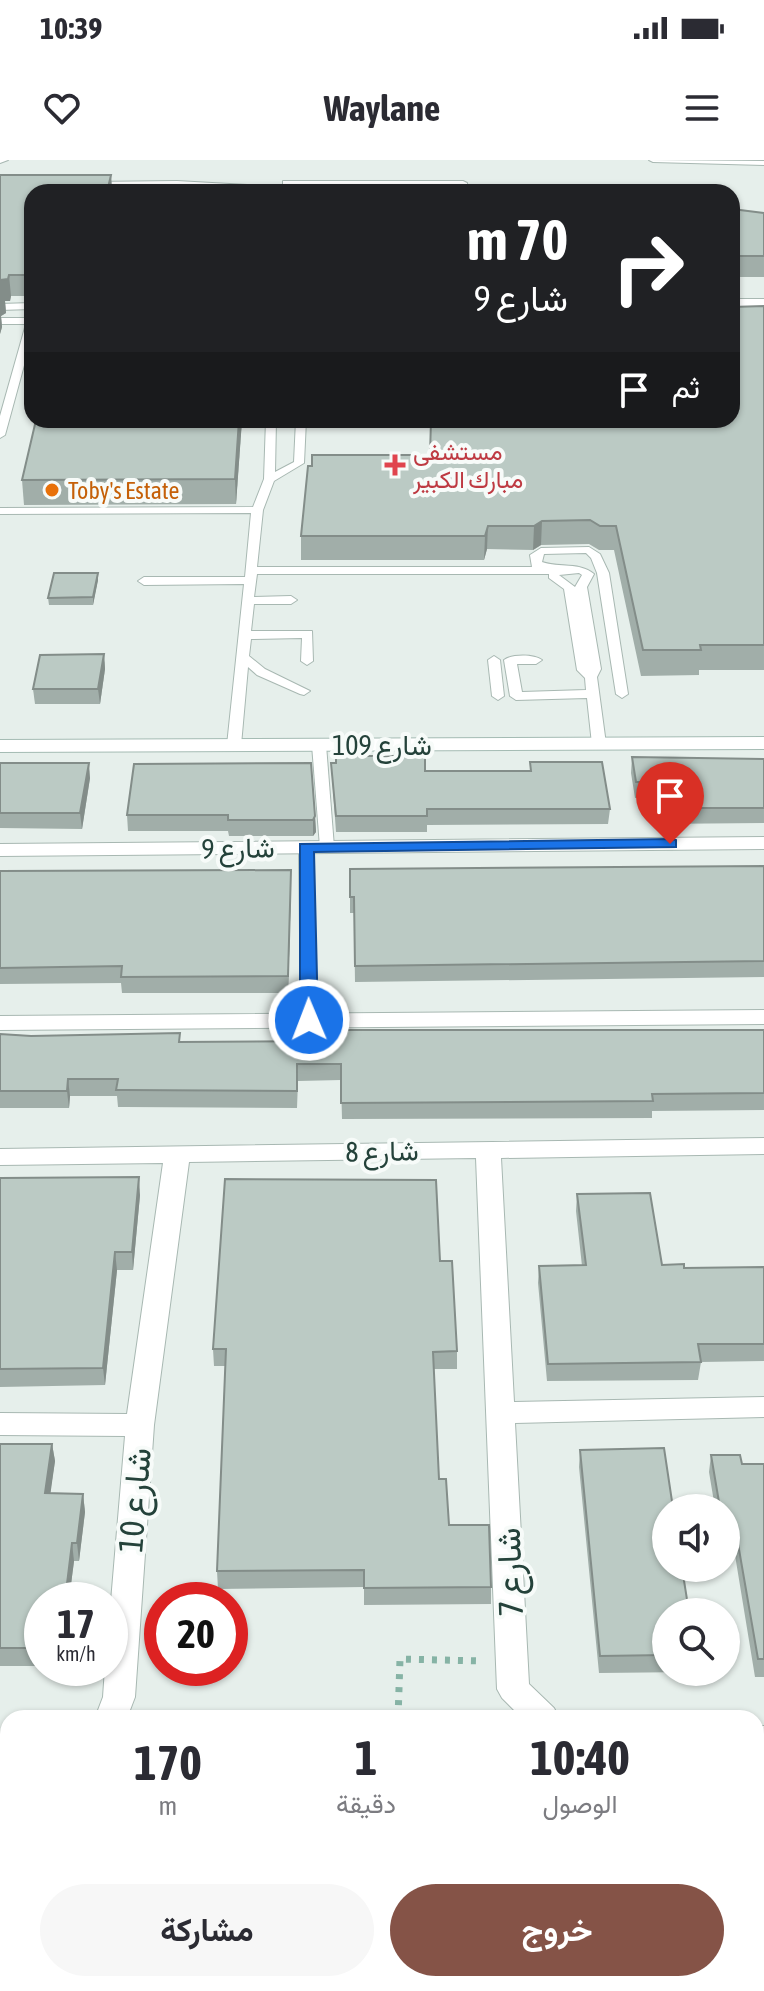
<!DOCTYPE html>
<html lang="ar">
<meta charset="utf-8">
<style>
body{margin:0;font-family:"Asap Condensed",Vazirmatn,sans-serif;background:#f7f7f7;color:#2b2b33;direction:rtl;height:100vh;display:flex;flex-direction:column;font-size:30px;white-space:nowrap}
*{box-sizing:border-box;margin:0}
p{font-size:26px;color:#7c7c81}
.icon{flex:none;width:44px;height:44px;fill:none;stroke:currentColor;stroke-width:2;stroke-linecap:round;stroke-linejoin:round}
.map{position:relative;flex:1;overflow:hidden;direction:ltr}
.details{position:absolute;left:0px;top:1550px;width:764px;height:282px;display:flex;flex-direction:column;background:#fff;border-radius:24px 24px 0 0;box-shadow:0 2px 6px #0004;direction:rtl}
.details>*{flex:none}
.hud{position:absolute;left:24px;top:24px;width:716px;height:244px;border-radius:24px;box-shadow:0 2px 6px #0004;direction:rtl;background:#202124;color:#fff;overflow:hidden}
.controls{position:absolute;left:652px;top:1334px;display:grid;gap:16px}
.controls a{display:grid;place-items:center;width:88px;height:88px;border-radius:50%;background:#fff;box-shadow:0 2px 6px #0004;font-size:40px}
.speed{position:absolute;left:24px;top:1422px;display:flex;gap:16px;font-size:40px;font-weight:700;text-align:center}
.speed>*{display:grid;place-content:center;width:104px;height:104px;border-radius:50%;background:#fff;box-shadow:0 2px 6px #0004;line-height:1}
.speed small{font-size:20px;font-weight:400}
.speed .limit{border:12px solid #d22;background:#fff;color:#111}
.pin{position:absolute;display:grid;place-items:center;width:68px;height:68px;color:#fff;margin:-82px -34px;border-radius:50% 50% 50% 0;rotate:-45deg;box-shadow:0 0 8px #0007}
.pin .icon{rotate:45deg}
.me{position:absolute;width:88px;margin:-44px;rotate:359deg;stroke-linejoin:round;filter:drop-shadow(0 0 6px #0008)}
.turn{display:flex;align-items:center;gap:28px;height:168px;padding:0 40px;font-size:36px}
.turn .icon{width:104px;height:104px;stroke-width:2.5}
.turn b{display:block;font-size:56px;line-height:68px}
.then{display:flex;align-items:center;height:76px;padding:0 40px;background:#0003;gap:16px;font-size:30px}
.eta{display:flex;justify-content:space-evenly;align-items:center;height:136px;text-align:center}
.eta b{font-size:48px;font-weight:700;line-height:56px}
.action{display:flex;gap:16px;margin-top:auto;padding:16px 40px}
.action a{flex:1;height:92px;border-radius:48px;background:#855347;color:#fff;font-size:32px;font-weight:700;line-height:92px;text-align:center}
.action a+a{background:#f7f7f7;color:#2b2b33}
.status{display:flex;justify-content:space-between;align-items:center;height:56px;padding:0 40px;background:#fff;direction:ltr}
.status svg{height:22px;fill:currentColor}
header{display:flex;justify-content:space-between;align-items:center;height:104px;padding:0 40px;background:#fff;font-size:36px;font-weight:700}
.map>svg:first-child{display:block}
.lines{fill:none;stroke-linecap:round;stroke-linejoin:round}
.lane-casing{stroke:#a8b8b2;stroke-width:2}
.street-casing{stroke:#a8b8b2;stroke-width:2}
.secondary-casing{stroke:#a4bbb3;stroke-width:2}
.path{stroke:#86b3a5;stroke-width:7;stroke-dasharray:5 8;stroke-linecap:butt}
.lane{fill:#fff;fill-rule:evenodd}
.street{fill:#fff;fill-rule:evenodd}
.secondary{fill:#fff;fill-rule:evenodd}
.wall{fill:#a1aea9}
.shaded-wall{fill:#838d89}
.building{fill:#bbcac4;stroke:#838d89;stroke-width:2}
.route{fill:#1a73e8;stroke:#114b97;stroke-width:2}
.health-dot{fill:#e0444e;stroke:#f7fbf9;stroke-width:3}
.food-dot{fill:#e8710a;stroke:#f7fbf9;stroke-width:3}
.labels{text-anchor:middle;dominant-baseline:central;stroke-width:8;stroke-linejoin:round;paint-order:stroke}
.far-health-label{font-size:24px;fill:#be3a42;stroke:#f7fbf9;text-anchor:start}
.far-food-label{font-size:24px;fill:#c56008;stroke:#f7fbf9;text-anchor:start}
.street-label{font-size:28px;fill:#24423a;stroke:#f7fbf9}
.near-street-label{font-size:34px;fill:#24423a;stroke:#f7fbf9}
</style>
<div class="status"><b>10:39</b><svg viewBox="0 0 49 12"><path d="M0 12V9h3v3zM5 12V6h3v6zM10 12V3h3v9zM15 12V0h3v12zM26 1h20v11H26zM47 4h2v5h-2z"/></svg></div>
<header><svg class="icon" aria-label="menu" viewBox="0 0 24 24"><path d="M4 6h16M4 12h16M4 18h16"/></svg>Waylane<svg class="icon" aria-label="heart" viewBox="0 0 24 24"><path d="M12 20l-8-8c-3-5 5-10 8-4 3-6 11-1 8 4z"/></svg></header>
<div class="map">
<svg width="764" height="1831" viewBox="0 0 764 1831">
<rect width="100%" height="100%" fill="#e6efeb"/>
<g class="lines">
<defs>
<g id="lane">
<polygon points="0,0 8,0 0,3"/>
<polygon points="649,0 764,1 764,5 653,2"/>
<polygon points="177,21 300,28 304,31 277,32 177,25 90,26 86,24 90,22"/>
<polygon points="286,21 463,21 467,23 468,32 460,32 459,25 283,25 283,21"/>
<polygon points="32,143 32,149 0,150 0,144"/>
<polygon points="32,155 32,176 5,275 0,278 0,256 26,164 0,164 0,158 27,158"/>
<path d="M266,260H276L275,312L294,302L296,260H306L304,303L274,321L263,350L257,407H532L530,395L541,388L589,387L600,394L609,413L628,534L622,538L616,534L597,413L591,398L586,393L544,394L542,402C559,408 580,402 594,414L587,427L601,509L597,517L606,584L604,587H594L592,584L587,538L516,540L510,536L504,500C512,494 534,494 542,500L536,504H517L522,532L586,530L585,518L577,510L564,429L549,418V414H257L254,437L291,436L297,440L291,444H254L251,471H312L313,501L307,505L301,501L302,478L251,479L249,496L265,509L310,531L304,535L300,534L257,515L248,507L241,585L234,589L227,585L244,424L144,425L138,421L144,417H245L251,353L0,354V348L253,347L264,319ZM579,413L582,415L575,427L559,415Z"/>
<polygon points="494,496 500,500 504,536 498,540 492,536 488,500"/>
<polygon points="319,581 326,585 334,687 327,691 320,687 312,585"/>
<polygon points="306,683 313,687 317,860 309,865 301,860 299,687"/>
<polygon points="120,1824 144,1824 143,1831 119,1831"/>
<rect x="451" y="1824" width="24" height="7"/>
</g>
<g id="street">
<rect x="732" y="139" width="32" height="8"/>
<polygon points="764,677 764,689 0,696 0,684"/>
<polygon points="764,850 764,864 0,870 0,856"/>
<polygon points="764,978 764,994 501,998 514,1242 764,1237 764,1257 515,1263 529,1524 554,1548 559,1558 522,1558 502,1538 497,1529 476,998 189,1002 154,1265 135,1537 127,1558 95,1558 103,1537 105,1508 110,1508 110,1453 125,1276 0,1275 0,1253 127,1254 163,1003 0,1005 0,989"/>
<rect x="756" y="1566" width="8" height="28"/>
<rect x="0" y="1579" width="8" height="28"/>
</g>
<polygon id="secondary" points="764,577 764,589 0,592 0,580"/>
</defs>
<use href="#lane" class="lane-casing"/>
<use href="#street" class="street-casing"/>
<use href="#secondary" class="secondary-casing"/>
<polyline class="path" points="398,1558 400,1499 483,1501"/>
<use href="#lane" class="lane"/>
<use href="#street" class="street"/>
<use href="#secondary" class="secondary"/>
</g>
<g class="wall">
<polygon points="0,15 111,15 112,32 32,32 32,136 11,136 10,141 5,141 6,153 1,156 2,167 0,174"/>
<polygon points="732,49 764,53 764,117 732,117"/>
<polygon points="764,146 764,510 699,510 699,515 641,516 614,390 599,390 589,384 541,385 533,390 487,389 484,400 301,400 301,376 430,295 431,263 326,263 326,260 732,260"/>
<polygon points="242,260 236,344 24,345 22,320"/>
<polygon points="98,413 98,420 93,445 49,445 48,438"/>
<polygon points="104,494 105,509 100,544 35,544 33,529"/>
<polygon points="632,597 764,599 764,663 654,664 649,637 635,638 631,613"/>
<polygon points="530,602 610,649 608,664 427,665 427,672 336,672 331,603 425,611 530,611"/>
<polygon points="0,603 90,618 82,669 0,668"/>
<polygon points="134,604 315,656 316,672 313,676 229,676 228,671 128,671 127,655"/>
<polygon points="764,706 764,817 355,822 354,753 350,753 350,709"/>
<polygon points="0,711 291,726 288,833 122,833 121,823 0,824"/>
<polygon points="764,870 764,950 652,951 652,958 342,959 341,920 298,921 297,948 125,947 118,947 117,936 70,936 69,948 0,948 0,874 180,882 338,881"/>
<polygon points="0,1018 140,1035 133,1110 117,1110 105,1225 0,1227"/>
<polygon points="577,1034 662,1105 684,1108 764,1107 764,1201 701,1202 698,1220 547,1221 538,1123 539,1106 582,1106 576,1051"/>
<polygon points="440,1101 457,1191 457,1209 434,1209 439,1319 449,1365 491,1427 491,1444 364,1445 364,1427 218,1429 217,1411 225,1206 214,1206 213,1189"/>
<polygon points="0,1284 52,1284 55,1301 50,1333 83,1334 85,1352 79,1401 74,1401 69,1440 42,1440 42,1506 0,1506"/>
<polygon points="580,1290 666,1452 666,1512 692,1512 599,1513 579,1307"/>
<polygon points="711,1295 742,1304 764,1304 764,1517 755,1517 734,1389 726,1389 726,1348 715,1348 709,1312"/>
<rect x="0" y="1613" width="8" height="161"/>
<polygon points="647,1824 756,1824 764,1831 648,1831"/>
</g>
<g class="shaded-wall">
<polygon points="111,15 112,32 107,32"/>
<polygon points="9,115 11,136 10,141 5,141 6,153 1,156 2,167 0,174 0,120"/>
<polygon points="239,260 242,260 236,344 235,319"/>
<polygon points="542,361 541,385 533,390 534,366"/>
<polygon points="488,366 487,389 484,400 485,376"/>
<polygon points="98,413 98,420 93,445 93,437"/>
<polygon points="104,494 105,509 100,544 98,529"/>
<polygon points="89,603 90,618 82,669 80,653"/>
<polygon points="315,656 316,672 313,676 313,660"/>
<polygon points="291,710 291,726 288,833 288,816"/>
<polygon points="68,919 70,936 69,948 67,931"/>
<polygon points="139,1017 140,1035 133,1110 132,1092"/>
<polygon points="115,1092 117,1110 105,1225 103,1208"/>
<polygon points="52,1284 55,1301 48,1351 45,1333"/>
<polygon points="83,1334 85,1352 79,1401 77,1383"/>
<polygon points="72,1383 74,1401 69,1440 65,1440"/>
</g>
<g class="building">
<polygon points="0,15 111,15 107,32 32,32 32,115 9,115 8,119 0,120"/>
<polygon points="525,29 635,29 635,32 526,32"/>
<polygon points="732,49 764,53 764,96 732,96"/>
<polygon points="764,146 764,485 700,485 701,490 643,490 616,366 600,366 590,360 542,361 534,366 488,366 485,376 301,376 308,306 312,306 312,295 430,295 431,260 732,260 732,147"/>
<polygon points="36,260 239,260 235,319 22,320"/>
<polygon points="54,413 98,413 93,437 48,438"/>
<polygon points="104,494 98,529 33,529 40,495"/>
<polygon points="336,596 425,596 425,611 531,611 530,602 602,602 610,649 427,649 427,656 336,656 331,603 336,603"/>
<polygon points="632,597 764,599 764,648 655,648 651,622 636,622"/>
<polygon points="0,603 89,603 80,653 0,653"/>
<polygon points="311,603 315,656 313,660 228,660 228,655 127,655 134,604"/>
<polygon points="764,706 764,801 355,806 354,737 350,737 350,709"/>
<polygon points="291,710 288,816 121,817 122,806 0,808 0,711"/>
<polygon points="338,870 764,870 764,933 652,934 653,941 341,943 341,904 297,904 297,931 124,930 116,930 118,919 68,919 67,931 0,931 0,874 31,876 180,873 179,882 338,881"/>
<polygon points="139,1017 132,1092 115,1092 103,1208 0,1209 0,1018"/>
<polygon points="225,1019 436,1020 440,1101 452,1101 457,1191 433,1192 439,1319 446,1319 449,1365 489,1365 491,1427 364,1428 364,1410 217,1411 226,1189 213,1189"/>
<polygon points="650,1033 662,1105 684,1104 684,1108 764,1107 764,1184 698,1184 701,1202 548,1204 539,1106 586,1105 577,1034"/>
<polygon points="0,1284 52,1284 45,1333 83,1334 77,1383 72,1383 65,1440 42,1440 42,1488 0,1488"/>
<polygon points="664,1288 673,1348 666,1348 666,1408 682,1408 689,1452 666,1452 666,1495 600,1496 580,1290"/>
<polygon points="711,1295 740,1295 742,1304 764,1304 764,1499 758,1499 736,1372 726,1372 726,1348 720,1348"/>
<polygon points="756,1603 764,1603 764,1831 653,1831 652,1824 756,1824"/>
<rect x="0" y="1613" width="8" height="144"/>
</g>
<polygon class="route" points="670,679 676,680 676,687 314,692 318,860 309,866 300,860 300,684"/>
<path class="health-dot" d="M391 293h8v8h8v8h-8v8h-8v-8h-8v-8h8z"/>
<circle class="food-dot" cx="52" cy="330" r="8"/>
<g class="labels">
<g class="far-health-label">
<text x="413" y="291">مستشفى<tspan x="413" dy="28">مبارك الكبير</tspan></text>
</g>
<g class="far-food-label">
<text x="68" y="330">Toby's Estate</text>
</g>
<g class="street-label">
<text x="382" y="585">شارع 109</text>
<text transform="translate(238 688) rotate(-1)">شارع 9</text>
<text transform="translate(382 991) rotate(-1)">شارع 8</text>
</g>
<g class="near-street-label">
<text transform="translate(134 1340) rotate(-85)">شارع 10</text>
<text transform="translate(509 1412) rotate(-92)">شارع 7</text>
</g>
</g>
</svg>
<div class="controls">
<a><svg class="icon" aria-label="sound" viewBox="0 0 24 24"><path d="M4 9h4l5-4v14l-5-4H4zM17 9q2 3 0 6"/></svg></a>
<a><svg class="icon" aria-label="search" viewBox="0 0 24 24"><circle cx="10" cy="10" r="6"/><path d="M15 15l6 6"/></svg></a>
</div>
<div class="speed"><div>17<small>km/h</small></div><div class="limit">20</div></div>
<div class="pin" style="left:670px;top:684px;background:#d93025"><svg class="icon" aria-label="arrive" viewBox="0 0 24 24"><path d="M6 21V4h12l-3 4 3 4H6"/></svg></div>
<svg class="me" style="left:309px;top:860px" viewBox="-20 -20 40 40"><circle r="17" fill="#1a73e8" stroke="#fff" stroke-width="3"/><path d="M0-11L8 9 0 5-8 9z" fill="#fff"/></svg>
<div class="hud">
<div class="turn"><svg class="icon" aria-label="right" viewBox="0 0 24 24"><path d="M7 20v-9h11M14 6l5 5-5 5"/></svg><div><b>70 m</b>شارع 9</div></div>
<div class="then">ثم<svg class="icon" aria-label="arrive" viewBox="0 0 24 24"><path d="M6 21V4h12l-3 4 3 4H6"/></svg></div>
</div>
<section class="details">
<div class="eta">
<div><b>10:40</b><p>الوصول</p></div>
<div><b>1</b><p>دقيقة</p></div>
<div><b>170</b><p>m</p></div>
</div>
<div class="action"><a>خروج</a><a>مشاركة</a></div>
</section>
</div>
